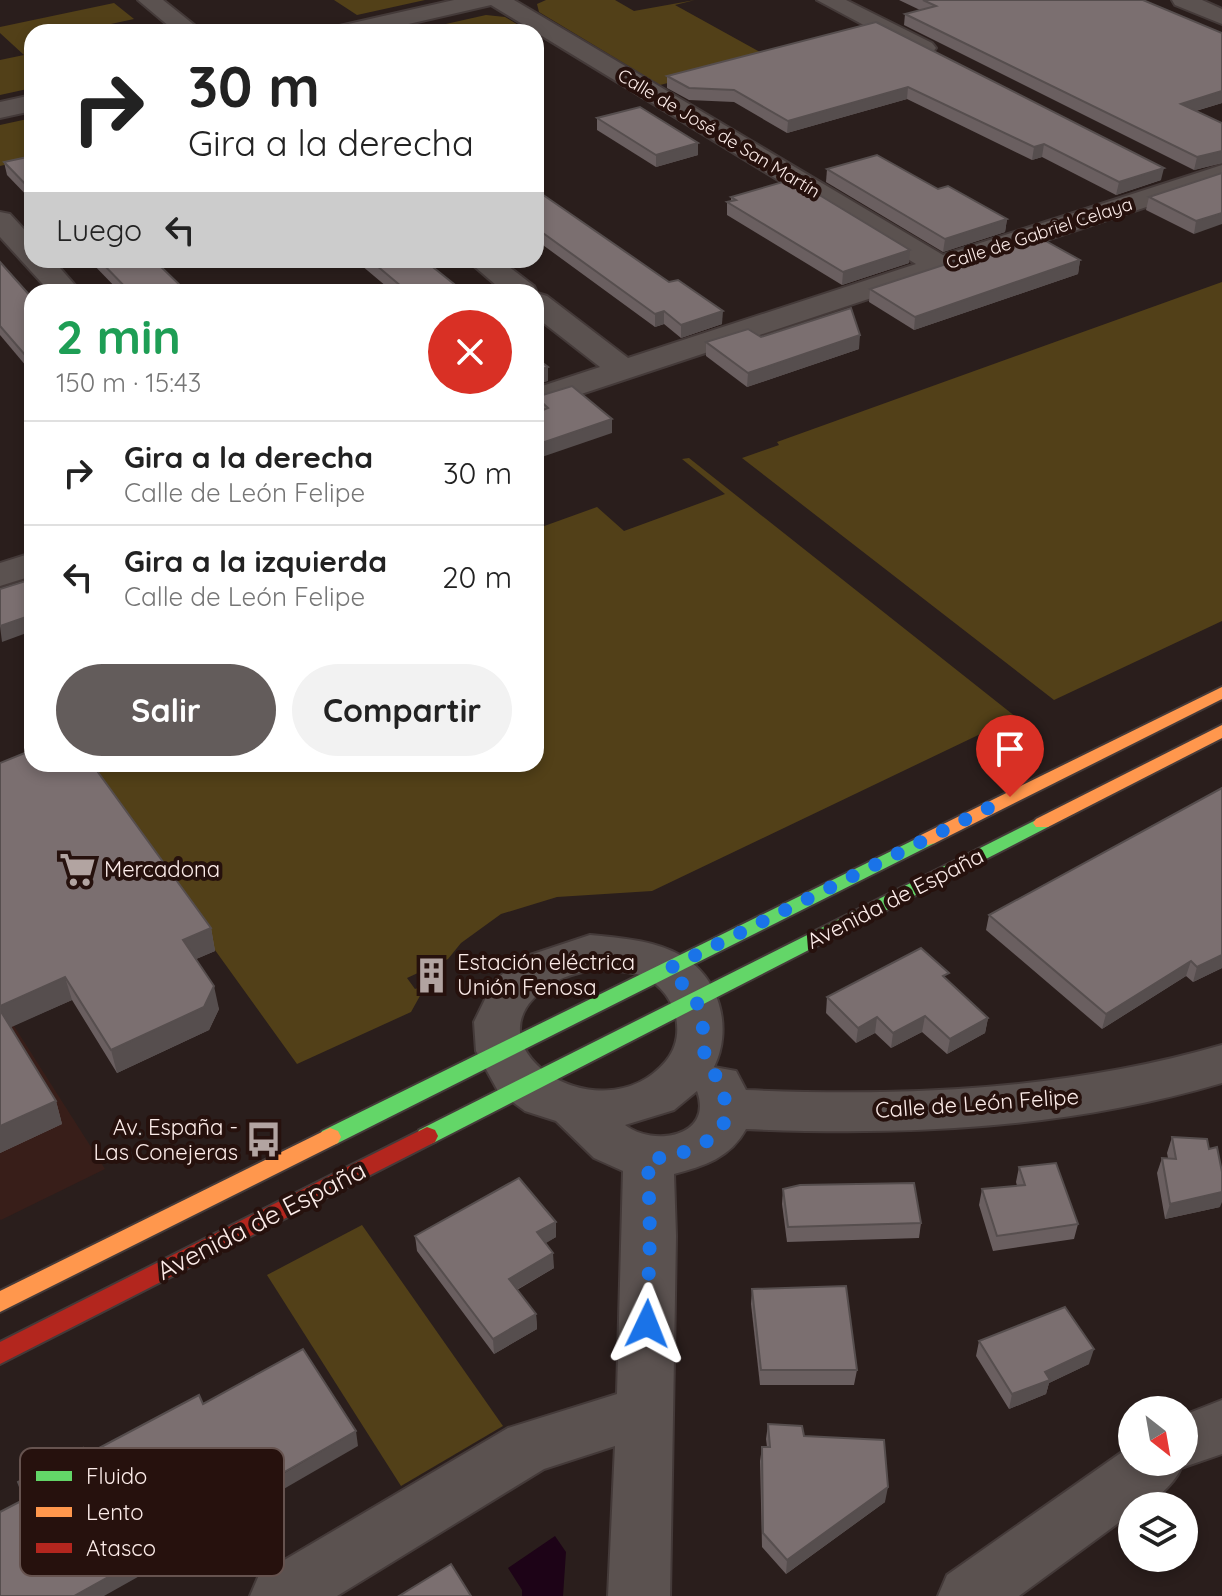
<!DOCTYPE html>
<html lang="es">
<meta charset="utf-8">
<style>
body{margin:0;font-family:Quicksand,sans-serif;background:#f2f2f2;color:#222;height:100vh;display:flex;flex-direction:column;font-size:30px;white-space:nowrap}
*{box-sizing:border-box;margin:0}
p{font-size:26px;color:#767676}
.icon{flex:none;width:44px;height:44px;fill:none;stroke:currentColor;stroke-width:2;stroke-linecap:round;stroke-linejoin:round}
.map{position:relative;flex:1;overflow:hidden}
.sheet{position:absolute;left:24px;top:284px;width:520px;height:488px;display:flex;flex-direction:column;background:#fff;border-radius:24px;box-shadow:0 4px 12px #0003}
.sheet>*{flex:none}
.banner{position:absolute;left:24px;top:24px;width:520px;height:244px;border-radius:24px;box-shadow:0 4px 12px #0003;background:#fff;color:#222;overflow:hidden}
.needle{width:52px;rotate:149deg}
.controls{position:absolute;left:1118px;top:1396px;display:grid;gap:16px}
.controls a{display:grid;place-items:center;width:80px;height:80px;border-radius:50%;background:#fff;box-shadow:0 4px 12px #0003;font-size:40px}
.pin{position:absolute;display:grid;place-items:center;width:68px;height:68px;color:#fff;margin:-82px -34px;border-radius:50% 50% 50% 0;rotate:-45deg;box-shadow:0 0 8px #0007}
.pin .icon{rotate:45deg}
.me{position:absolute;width:88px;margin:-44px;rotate:2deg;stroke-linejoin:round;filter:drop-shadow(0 0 6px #0008)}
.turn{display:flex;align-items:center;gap:28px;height:168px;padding:0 32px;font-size:36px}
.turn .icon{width:104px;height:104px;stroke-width:2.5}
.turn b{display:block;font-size:56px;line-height:68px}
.then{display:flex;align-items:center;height:76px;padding:0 32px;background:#0003;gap:16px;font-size:30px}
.round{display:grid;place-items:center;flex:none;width:84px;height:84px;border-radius:42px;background:#f2f2f2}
.overview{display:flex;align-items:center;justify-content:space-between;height:136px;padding:0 32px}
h1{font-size:48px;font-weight:700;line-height:60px;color:#1e9e55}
.cta{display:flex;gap:16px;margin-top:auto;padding:16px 32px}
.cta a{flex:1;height:92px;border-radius:48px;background:#635c5b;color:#fff;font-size:32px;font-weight:700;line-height:92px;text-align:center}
.cta a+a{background:#f2f2f2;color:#222}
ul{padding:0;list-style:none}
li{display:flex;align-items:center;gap:24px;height:104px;padding:0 32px;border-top:2px solid #e0e0e0}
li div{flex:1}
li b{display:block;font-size:30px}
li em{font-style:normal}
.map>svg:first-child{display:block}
.built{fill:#381e19}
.green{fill:#524018}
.water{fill:#1d0317}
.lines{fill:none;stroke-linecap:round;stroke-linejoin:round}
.street-casing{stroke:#443a39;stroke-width:4}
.fast-casing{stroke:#443a39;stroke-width:4}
.slow-casing{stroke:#443a39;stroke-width:4}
.jam-casing{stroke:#443a39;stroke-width:4}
.street{fill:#5b5250;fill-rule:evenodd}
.fast{fill:#63d668;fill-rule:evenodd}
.slow{fill:#ff974d;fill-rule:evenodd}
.jam{fill:#b3261e;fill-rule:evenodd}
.wall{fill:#6a5f60}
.shaded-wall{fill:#564e4e}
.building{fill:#7b6f70;stroke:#564e4e;stroke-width:2}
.route{stroke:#1a73e8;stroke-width:14;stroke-dasharray:0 25.2}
.labels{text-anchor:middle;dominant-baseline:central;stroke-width:8;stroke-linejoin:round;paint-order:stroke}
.far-street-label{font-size:18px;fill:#fcece9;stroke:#26110d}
.poi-label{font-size:22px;fill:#fcece9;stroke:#26110d;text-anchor:start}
.street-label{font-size:22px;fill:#fcece9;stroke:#26110d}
.near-street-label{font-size:26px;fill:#fcece9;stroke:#26110d}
.key{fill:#26110d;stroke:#66534f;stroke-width:2}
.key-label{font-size:22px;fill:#fcece9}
</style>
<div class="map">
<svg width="1222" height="1596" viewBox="0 0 1222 1596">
<rect width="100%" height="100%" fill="#2a1e1c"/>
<polygon class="built" points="0,1004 105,1169 1,1220 0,1219"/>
<g class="green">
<polygon points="334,0 425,0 357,15"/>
<polygon points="546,0 615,0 634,11 695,0 675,5 769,57 660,85 539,12 537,4"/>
<polygon points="114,3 134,19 74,32 32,32 32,53 25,55 32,62 32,88 0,95 0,60 24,55 0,33 0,27"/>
<polygon points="486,15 505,17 530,32 410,32"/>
<polygon points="32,118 32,158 0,166 0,125"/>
<polygon points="1222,282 1222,621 1054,700 742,458 779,445 777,442"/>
<polygon points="689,458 1016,717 652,891 557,897 501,914 461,943 448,959 407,978 415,989 426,985 411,1012 297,1064 81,764 536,764 536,529 597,507 624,531 725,494 682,459"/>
<polygon points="362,1225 503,1426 401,1486 267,1275"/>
</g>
<polygon class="water" points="555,1536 566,1552 563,1596 522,1596 522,1590 508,1568"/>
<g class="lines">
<defs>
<g id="street">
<polygon points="138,0 163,0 203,32 176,32"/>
<polygon points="454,0 514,0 943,255 1222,165 1222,182 536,409 536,388 600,367 536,317 536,292 504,292 467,260 500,260 534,286 537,293 547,296 628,358 916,264 491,5 374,32 331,32 335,27"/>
<polygon points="817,0 846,0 932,43 936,48 932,53 916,53"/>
<polygon points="1172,0 1202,0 1222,9 1222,24 1175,5"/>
<polygon points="32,95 32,111 0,118 0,102"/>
<polygon points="0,212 10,214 32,238 32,260 53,260 81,292 50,292 0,237"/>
<polygon points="32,553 32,576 0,586 0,563"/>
<path d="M590,935C620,938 653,940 680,955C720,976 733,1029 714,1067L736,1071L746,1090C908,1097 1066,1090 1222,1045V1083C1066,1129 908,1136 746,1129C730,1158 704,1166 674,1174L676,1236L670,1596H608L615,1446L544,1469L337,1596H250L259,1575L508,1428L617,1394L623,1171L594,1158L556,1121L525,1111L498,1091L476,1051L474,1022L494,981L524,957ZM592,969C607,970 625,970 640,975C673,987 690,1032 666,1061C599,1141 451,1039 557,981C567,975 581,973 592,969ZM697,1091C714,1137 653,1147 625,1125L674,1110Z"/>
<path d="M1222,1400V1454L1181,1468C1174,1485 1151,1506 1132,1506V1513L1019,1596H938L947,1575L1132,1445V1462H1184V1415Z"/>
</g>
<g id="fast">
<polygon points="1042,817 1048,819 1051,823 1048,827 435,1142 427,1145 419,1142 416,1136 419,1130"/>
<polygon points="928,833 937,839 935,843 338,1143 330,1146 322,1143 319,1137 322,1131"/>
</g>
<g id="slow">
<polygon points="1222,687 1222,699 935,843 928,845 919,839 921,835"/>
<polygon points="1222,725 1222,738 1048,827 1036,827 1033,823 1036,819"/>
<polygon points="330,1128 338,1131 341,1137 338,1143 0,1312 0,1291"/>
</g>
<polygon id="jam" points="427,1127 435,1130 438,1136 435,1142 0,1364 0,1342"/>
</defs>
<use href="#street" class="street-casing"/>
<use href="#fast" class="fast-casing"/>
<use href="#slow" class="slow-casing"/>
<use href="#jam" class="jam-casing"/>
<use href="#street" class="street"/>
<use href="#fast" class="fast"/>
<use href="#slow" class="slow"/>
<use href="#jam" class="jam"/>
</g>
<g class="wall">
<polygon points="899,0 1143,0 1222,103 1196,111 1222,123 1222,163 1194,170 904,25 905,14 920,10"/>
<polygon points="876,22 1161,180 1116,195 1042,157 1032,160 907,99 787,133 734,102 689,100 667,88 667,76"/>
<polygon points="597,118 698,155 656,167 597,130"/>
<polygon points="32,156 32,201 7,175 4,162"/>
<polygon points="827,169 938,189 1007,219 1005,232 943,252 826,182"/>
<polygon points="1222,173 1194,234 1146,210 1149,197"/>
<polygon points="536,190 722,324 681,338 664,324 655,327 536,240"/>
<polygon points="731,197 909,263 842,285 727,215 727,202 731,201"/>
<polygon points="89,260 154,260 187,292 120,292"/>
<polygon points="355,260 424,260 464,292 393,292"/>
<polygon points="1080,260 1078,274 914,330 869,302 870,289"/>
<polygon points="0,262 32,298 32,373 0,335"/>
<polygon points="761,337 859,349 747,387 706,356 706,342"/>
<polygon points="536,397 612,433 537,413"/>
<polygon points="0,763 211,928 215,951 196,959 219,1009 209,1030 117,1073 72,1000 10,1027 56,1101 62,1124 0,1153"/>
<polygon points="1222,788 1222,968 1193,982 1186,976 1102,1029 986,930 989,915"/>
<polygon points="948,980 988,1018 985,1033 947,1054 922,1032 891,1048 875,1033 856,1043 826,1013 827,997"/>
<polygon points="1172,1137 1220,1207 1165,1219 1157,1173 1162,1158 1168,1158 1167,1153"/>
<polygon points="1019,1167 1078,1224 1074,1239 993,1251 979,1205 982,1189 1017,1186 1016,1182"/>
<polygon points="783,1189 921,1223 919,1238 787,1242 782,1204"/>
<polygon points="415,1236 556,1237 545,1243 554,1268 517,1290 536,1314 537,1329 494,1354 417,1251"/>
<polygon points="752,1289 857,1370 854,1385 760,1385 751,1304"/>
<polygon points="979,1341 1089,1364 1049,1383 1046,1394 1009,1409 976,1356"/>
<polygon points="768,1424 804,1436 885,1502 786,1574 762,1547 760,1461 762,1447 767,1447 766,1439"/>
</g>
<g class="shaded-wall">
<polygon points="908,87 907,99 787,133 788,121"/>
<polygon points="1222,91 1222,103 1178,116 1181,104"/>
<polygon points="698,143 698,155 656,167 656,155"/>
<polygon points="1044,144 1042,157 1032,160 1034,147"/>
<polygon points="1222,151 1222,163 1194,170 1197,157"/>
<polygon points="1164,168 1161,180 1116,195 1119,182"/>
<polygon points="1222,213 1222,224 1194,234 1196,221"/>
<polygon points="1007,219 1005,232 943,252 945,239"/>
<polygon points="910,250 909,263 842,285 843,272"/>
<polygon points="1080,260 1078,274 914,330 915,317"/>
<polygon points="664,311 664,324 655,327 655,314"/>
<polygon points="723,311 722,324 681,338 681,325"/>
<polygon points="860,335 859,349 747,387 748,373"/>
<polygon points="548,367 548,381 536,385 536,371"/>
<polygon points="612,419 612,433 536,459 536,445"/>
<polygon points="32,615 32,631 2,642 0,626"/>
<polygon points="211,928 215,951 187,963 183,940"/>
<polygon points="1222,955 1222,968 1193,982 1197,967"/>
<polygon points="1191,961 1186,976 1102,1029 1106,1014"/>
<polygon points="65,977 72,1000 5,1030 0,1014 0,1006"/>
<polygon points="214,986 219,1009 209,1030 117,1073 111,1050"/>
<polygon points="925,1016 922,1032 891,1048 893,1033"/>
<polygon points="877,1017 875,1033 856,1043 858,1028"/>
<polygon points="988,1018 985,1033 947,1054 950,1039"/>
<polygon points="56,1101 62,1124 0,1153 0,1126"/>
<polygon points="1222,1192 1222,1202 1220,1207 1165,1219 1170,1204"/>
<polygon points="556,1222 556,1237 538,1248 537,1232"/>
<polygon points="553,1253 554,1268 509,1294 509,1279"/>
<polygon points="536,1314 537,1329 494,1354 493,1339"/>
<polygon points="1094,1349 1089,1364 1049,1383 1046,1394 1009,1409 1012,1394 1045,1372"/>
<polygon points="356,1431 358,1446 256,1505 257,1510 104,1596 74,1596"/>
<polygon points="888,1487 885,1502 786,1574 787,1560"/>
</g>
<g class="building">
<polygon points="923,0 1143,0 1222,33 1222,91 1181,104 1222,123 1222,151 1197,157 905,14 936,6"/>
<polygon points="876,22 1164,168 1119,182 1044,144 1034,147 908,87 788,121 734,90 689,88 667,76"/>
<polygon points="640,107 698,143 656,155 597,118"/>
<polygon points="877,155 938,189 948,186 1007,219 945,239 827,169"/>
<polygon points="32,156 32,191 4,162"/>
<polygon points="1222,173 1222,213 1196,221 1149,197"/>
<polygon points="793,179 910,250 843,272 727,202 736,200 731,197"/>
<polygon points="536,190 669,282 678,280 723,311 681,325 664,311 655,314 536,228"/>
<polygon points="1035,235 1080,260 915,317 870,289"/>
<polygon points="99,260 154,260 187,292 130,292"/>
<polygon points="370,260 424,260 464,292 408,292"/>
<polygon points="0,262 32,298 32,363 0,326"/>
<polygon points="851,308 860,335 748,373 706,342 748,329 761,337"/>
<polygon points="536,358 548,367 536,371"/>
<polygon points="572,386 612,419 536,445 536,413 548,408 536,397"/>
<polygon points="32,579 32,615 0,626 0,589"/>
<polygon points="32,750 32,764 92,764 211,928 183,940 214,986 204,1007 111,1050 65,977 0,1006 0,763"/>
<polygon points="1222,788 1222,955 1197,967 1191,961 1106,1014 989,915"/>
<polygon points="921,948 949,973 943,976 988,1018 950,1039 925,1016 893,1033 877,1017 858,1028 827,997"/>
<polygon points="0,1010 56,1101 0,1126"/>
<polygon points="1172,1137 1207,1139 1209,1149 1217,1147 1222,1172 1222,1192 1170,1204 1162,1158 1176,1159"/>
<polygon points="1056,1163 1078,1224 997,1236 982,1189 1025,1185 1019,1167"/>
<polygon points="519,1178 556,1222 537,1232 553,1253 509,1279 536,1314 493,1339 415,1236"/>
<polygon points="914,1183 921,1223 788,1227 783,1189 800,1185"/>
<polygon points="846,1286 857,1370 761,1370 752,1289"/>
<polygon points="1065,1307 1094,1349 1045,1372 1050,1380 1012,1394 979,1341"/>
<polygon points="303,1349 356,1431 251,1491 254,1496 74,1596 0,1596 0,1512 25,1499 18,1482 83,1448 86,1455 199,1395 203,1404"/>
<polygon points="768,1424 802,1426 804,1436 884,1440 888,1487 787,1560 763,1533 762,1447 770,1447"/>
<polygon points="451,1564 471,1596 399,1596"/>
</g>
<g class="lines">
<path class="route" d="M647,1324L650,1236L648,1159C674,1158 732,1142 726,1106C723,1085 710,1068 703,1049C700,1041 703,1033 703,1024C702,1001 683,985 668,969L1010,797"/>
</g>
<defs>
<symbol id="supermarket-bare" viewBox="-9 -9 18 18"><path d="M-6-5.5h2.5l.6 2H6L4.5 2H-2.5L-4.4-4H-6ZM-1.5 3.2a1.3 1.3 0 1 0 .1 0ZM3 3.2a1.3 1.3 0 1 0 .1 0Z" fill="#b2a4a1" stroke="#26110d" stroke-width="2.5" paint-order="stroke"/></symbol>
<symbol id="building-bare" viewBox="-9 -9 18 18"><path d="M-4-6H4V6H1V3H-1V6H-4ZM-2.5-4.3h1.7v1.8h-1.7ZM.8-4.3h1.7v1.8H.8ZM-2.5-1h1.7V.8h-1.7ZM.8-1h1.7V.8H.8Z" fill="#b2a4a1" stroke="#26110d" stroke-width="2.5" paint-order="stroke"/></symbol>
<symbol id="bus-bare" viewBox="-9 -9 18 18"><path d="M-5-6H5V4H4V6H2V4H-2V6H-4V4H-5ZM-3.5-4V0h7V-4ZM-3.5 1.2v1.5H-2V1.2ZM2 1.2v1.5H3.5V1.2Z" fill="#b2a4a1" stroke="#26110d" stroke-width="2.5" paint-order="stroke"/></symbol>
</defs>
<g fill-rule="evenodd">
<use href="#supermarket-bare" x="52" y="844" width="51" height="51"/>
<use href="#building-bare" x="406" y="950" width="51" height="51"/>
<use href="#bus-bare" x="238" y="1114" width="51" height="51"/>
</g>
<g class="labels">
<g class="far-street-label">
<text transform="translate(719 133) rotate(31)">Calle de José de San Martín</text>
<text transform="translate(1039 233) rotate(-18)">Calle de Gabriel Celaya</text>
</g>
<g class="poi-label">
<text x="104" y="869">Mercadona</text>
<text x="457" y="962">Estación eléctrica<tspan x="457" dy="25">Unión Fenosa</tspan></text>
<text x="238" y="1127" text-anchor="end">Av. España -<tspan x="238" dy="25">Las Conejeras</tspan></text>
</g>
<g class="street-label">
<text transform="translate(895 898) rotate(-27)">Avenida de España</text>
<text transform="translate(977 1103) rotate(-4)">Calle de León Felipe</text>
</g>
<g class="near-street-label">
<text transform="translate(261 1220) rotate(-27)">Avenida de España</text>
</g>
</g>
<rect x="20" y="1448" width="264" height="128" rx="12" class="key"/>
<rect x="36" y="1471" width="36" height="10" fill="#63d668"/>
<rect x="36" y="1507" width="36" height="10" fill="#ff974d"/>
<rect x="36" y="1543" width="36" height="10" fill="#b3261e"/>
<g class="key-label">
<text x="86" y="1484">Fluido</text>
<text x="86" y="1520">Lento</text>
<text x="86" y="1556">Atasco</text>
</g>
</svg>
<div class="controls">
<a><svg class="needle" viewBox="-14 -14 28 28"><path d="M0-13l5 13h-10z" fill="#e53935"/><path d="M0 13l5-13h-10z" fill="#767676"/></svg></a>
<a><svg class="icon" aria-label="layers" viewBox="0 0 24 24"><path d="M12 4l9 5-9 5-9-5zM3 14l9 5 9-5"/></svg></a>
</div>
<div class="pin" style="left:1010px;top:797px;background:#d93025"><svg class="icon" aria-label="arrive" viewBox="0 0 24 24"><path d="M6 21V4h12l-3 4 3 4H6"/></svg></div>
<svg class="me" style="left:647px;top:1324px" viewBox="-20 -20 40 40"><path d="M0-17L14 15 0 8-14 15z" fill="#1a73e8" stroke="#fff" stroke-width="4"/></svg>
<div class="banner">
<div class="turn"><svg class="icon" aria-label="right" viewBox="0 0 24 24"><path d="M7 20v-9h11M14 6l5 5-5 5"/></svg><div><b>30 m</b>Gira a la derecha</div></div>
<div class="then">Luego<svg class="icon" aria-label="left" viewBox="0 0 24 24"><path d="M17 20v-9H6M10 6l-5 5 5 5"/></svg></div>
</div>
<section class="sheet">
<div class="overview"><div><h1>2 min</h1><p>150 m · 15:43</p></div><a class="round" style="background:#d93025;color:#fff"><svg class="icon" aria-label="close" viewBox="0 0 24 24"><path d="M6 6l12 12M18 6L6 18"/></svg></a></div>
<ul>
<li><svg class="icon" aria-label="right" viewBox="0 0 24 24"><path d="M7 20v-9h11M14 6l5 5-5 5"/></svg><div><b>Gira a la derecha</b><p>Calle de León Felipe</p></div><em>30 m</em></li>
<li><svg class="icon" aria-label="left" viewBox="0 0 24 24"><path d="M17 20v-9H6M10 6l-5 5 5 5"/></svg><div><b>Gira a la izquierda</b><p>Calle de León Felipe</p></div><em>20 m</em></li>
</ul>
<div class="cta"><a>Salir</a><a>Compartir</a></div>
</section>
</div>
